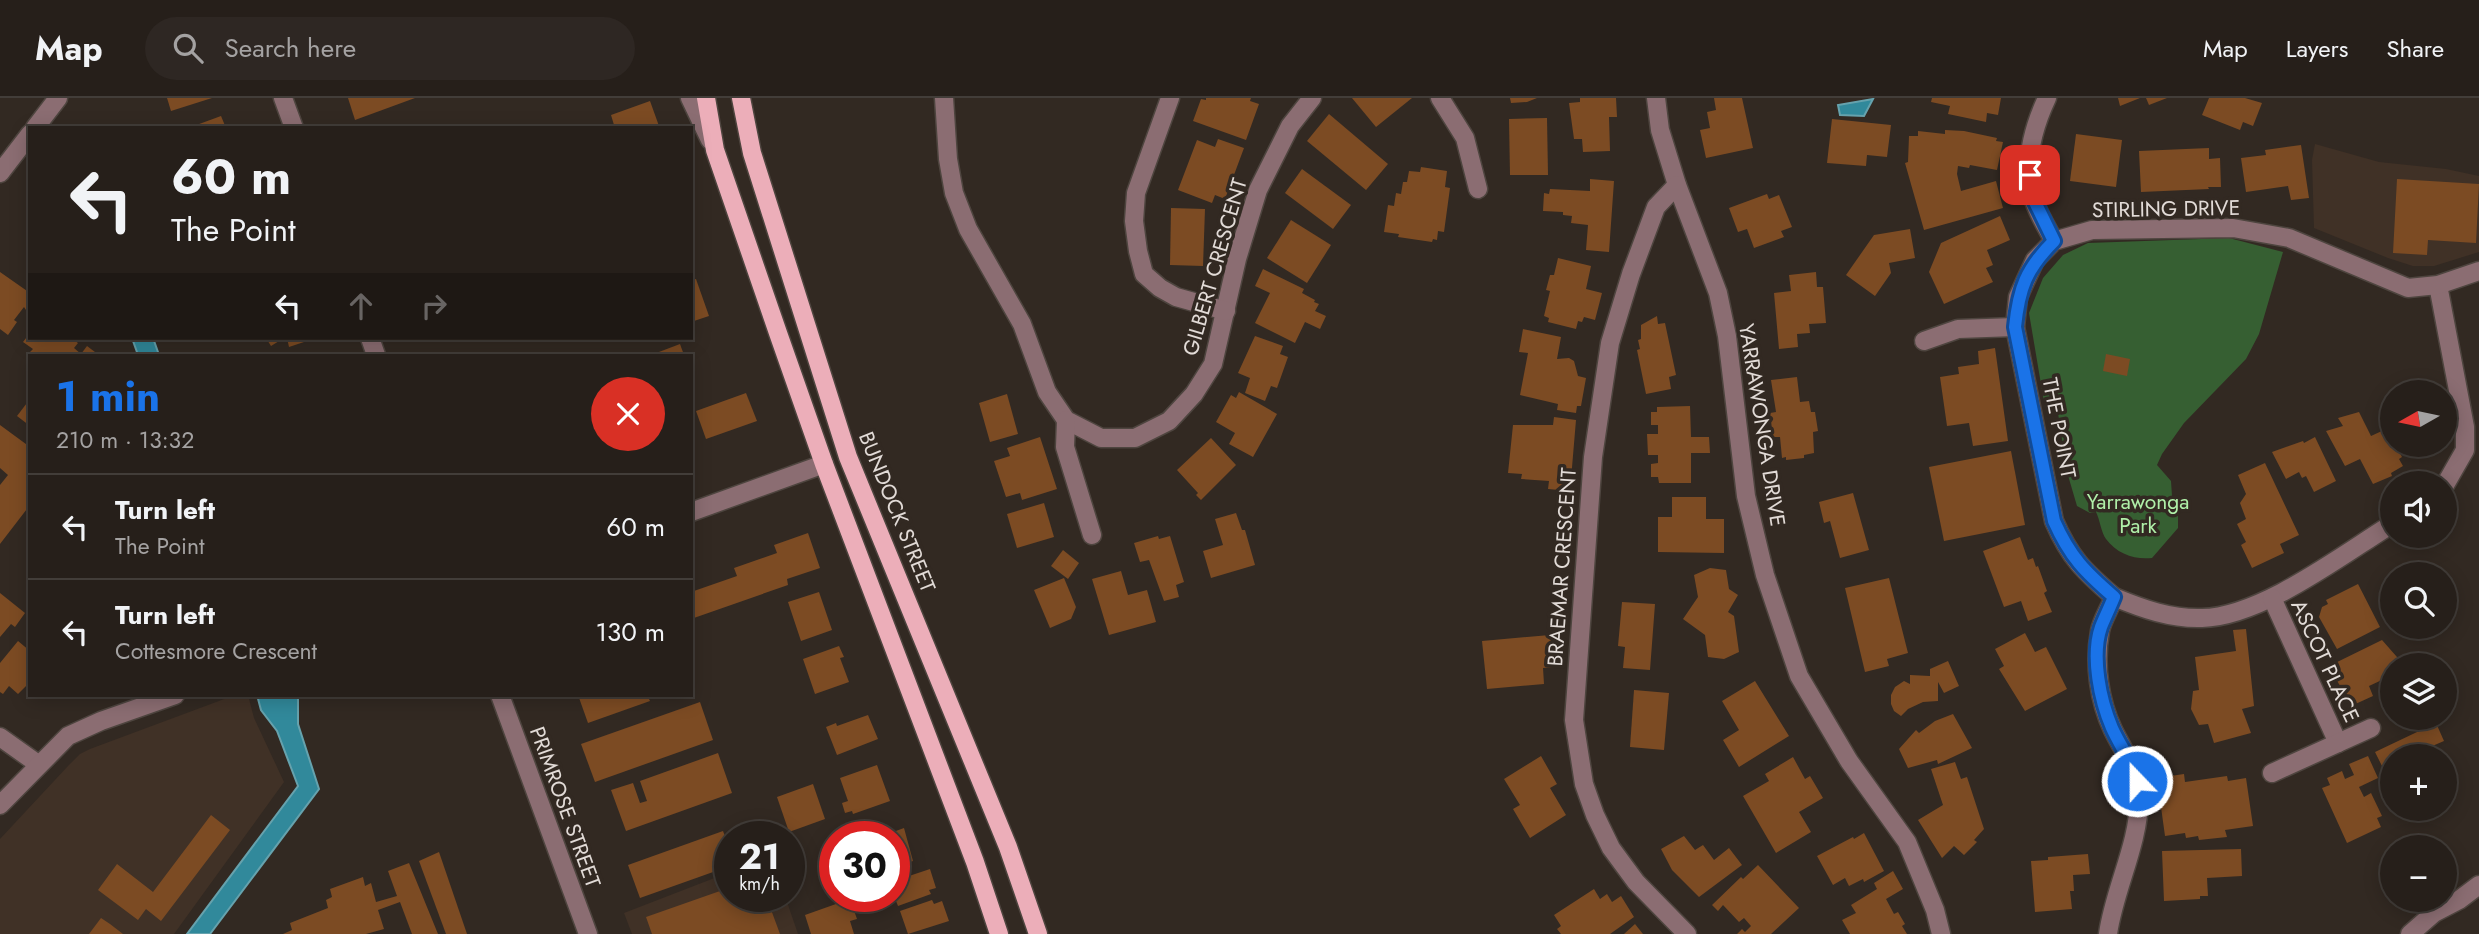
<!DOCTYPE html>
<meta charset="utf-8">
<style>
body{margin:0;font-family:Jost,sans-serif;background:#2e2723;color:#f1f3f6;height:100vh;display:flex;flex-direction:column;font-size:26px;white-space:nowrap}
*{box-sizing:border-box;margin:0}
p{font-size:23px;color:#a4a2a2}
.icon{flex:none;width:38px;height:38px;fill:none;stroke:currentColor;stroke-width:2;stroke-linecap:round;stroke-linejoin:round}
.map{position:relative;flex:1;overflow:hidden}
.details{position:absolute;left:28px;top:256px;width:665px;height:343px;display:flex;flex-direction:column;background:#261f1a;border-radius:0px;box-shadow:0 4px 18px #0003,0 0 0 2px #423d39}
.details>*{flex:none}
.hud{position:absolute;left:28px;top:28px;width:665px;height:214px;border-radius:0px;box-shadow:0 4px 18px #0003,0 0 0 2px #423d39;background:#261f1a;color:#f1f3f6;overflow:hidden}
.needle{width:46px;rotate:261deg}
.buttons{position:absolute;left:2380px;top:282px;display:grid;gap:14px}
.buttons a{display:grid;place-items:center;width:77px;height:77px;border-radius:50%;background:#261f1a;box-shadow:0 4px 18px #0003,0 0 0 2px #423d39;font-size:35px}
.speed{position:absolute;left:714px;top:723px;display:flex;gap:14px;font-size:35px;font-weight:700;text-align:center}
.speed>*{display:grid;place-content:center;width:91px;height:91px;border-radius:50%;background:#261f1a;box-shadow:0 4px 18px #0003,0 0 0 2px #423d39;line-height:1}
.speed small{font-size:18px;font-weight:400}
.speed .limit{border:10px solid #d22;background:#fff;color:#111}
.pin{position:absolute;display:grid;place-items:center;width:60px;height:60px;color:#fff;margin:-30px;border-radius:14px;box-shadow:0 4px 10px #0006}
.me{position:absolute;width:77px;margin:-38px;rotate:338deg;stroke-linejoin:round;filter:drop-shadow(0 0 5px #0008)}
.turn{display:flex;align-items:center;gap:24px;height:147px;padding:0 28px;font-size:32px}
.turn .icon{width:91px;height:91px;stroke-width:2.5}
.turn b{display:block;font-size:49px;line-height:60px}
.lanes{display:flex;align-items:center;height:66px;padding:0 28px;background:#0003;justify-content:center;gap:35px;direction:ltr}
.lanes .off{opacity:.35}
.round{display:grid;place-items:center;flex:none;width:74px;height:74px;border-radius:37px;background:#2e2723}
.head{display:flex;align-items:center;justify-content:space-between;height:119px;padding:0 28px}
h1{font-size:42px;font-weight:700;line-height:52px;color:#1a73e8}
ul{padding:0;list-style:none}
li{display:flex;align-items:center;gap:21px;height:105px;padding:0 28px;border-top:2px solid #423d39}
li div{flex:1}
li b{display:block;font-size:26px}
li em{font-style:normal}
header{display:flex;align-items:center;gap:42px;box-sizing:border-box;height:98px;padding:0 35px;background:#261f1a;border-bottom:2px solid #423d39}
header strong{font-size:33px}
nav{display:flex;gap:38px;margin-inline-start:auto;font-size:24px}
.search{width:490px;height:63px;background:#2e2723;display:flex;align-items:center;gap:18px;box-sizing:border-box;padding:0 24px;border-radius:38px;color:#a4a2a2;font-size:26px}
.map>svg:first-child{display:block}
.built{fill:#403126}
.green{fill:#365f32}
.water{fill:#31899b;stroke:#66a2ad;stroke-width:2}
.building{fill:#7c4b23}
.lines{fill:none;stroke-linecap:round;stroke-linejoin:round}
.minor-casing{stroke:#4e453f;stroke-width:21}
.major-casing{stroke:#4e453f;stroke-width:21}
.minor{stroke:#8b6d72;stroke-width:18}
.major{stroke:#ecaeb9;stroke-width:18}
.route-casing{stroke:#114b97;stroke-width:18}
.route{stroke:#1a73e8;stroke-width:12}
.labels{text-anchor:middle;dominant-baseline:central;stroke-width:7;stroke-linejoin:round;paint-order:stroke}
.street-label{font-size:21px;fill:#e2dbd7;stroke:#322922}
.park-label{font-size:21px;fill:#b0f0a9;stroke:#322922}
</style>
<header>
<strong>Map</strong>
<div class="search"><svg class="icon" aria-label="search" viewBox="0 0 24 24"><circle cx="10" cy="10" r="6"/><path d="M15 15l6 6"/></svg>Search here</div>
<nav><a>Map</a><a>Layers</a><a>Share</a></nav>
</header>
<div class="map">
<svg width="2479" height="836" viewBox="0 0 2479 836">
<rect width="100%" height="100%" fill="#322922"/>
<g class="built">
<polygon points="2315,46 2379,64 2446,71 2479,78 2479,154 2434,168 2413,168 2388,160 2314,130 2312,62"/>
<polygon points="235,597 248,597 254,620 284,684 174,836 0,836 0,741 68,668 80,656 90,651"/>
<polygon points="730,774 730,798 785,798 798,836 632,836 624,815"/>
</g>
<path class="green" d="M2229,140L2283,154L2259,236L2246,261L2184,325L2162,356L2157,367L2171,383L2172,398L2178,408V430L2152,460C2135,462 2117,456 2106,441C2101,434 2100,422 2096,414L2090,415L2077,408L2067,374L2056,302L2045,310L2029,215L2043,180L2063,157L2088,145Z"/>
<g class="water">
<polygon points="1873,1 1864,18 1840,17 1838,7"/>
<polygon points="132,240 153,240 159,257 138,257"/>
<polygon points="257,597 298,597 298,626 319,691 210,836 187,836 298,688 277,633 261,612"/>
</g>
<g class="building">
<polygon points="167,0 212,0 171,13"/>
<polygon points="348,0 415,0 355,22"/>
<polygon points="1206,0 1251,0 1250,3 1259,6 1246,42 1193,23 1201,1 1206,2"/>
<polygon points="1352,0 1412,0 1376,29"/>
<polygon points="1510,0 1537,0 1527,4 1511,5"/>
<polygon points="1580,0 1616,0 1617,19 1609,19 1610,53 1583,54 1582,41 1574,41 1569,5 1580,4"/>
<polygon points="1714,0 1742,0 1753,50 1706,60 1700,32 1710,30 1707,14 1716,12"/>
<polygon points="1932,0 2001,0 1998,17 1987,15 1986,24 1948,16 1950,8 1931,4"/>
<polygon points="2118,0 2140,0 2120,8"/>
<polygon points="2146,0 2167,0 2149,7"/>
<polygon points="2209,0 2245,0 2262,5 2253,28 2243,24 2240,32 2202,17"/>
<polygon points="650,3 659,28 608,30 614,27 611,17"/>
<polygon points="1329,16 1388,66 1366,92 1307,43"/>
<polygon points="221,18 226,30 191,30 191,29"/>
<polygon points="1547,20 1548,77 1510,77 1509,21"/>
<polygon points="1832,21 1891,27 1887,59 1867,57 1866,68 1827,65"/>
<polygon points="1945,32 1964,33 1997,40 1996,43 2003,44 1997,72 1970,67 1969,70 1958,68 1957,76 1961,93 1996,83 2003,110 1924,132 1905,65 1908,64 1909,38 1918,38 1918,33 1945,36"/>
<polygon points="2076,36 2122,42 2116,89 2070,83"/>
<polygon points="1218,41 1244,50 1225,101 1215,97 1212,105 1178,92 1197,42 1215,49"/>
<polygon points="2301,47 2309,100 2291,102 2288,88 2246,94 2241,60 2266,57 2265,52"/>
<polygon points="2209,50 2209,61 2220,60 2221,89 2208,89 2209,91 2141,94 2139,53"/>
<polygon points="1421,69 1447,73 1445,89 1450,90 1444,134 1438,133 1437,142 1433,141 1432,144 1398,139 1399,136 1384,134 1388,107 1394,108 1396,95 1401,96 1403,84 1407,84 1409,73 1420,74"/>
<polygon points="1302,71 1351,107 1333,131 1285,95"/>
<polygon points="1590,81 1614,83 1609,154 1586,152 1588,127 1571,125 1572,118 1563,117 1563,114 1543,113 1544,95 1549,96 1550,91 1590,93"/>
<polygon points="2397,81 2479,86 2476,145 2428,142 2427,157 2393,155"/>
<polygon points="1767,96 1769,101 1779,97 1792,129 1781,133 1784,139 1754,150 1747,131 1738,134 1729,110"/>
<polygon points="1171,110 1205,111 1203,168 1170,167"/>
<polygon points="2000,118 2010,142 1987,152 1993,167 1986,170 1993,184 1944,206 1929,174 1941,145"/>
<polygon points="1291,122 1331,147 1307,185 1267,160"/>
<polygon points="1910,131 1915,160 1889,165 1891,175 1875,198 1846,177 1874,137"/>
<polygon points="1558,160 1591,168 1586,191 1602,195 1595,222 1584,219 1582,224 1578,223 1576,231 1548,224 1549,220 1544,218 1550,193 1546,192 1550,177 1554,177"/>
<polygon points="1263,171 1304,191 1302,195 1315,202 1314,204 1319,206 1315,213 1326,218 1320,231 1305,224 1295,245 1255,225 1270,195 1255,188"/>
<polygon points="0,174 30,195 30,207 26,212 24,209 14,222 17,224 8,237 0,231"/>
<polygon points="1816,174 1817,189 1823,189 1826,225 1809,226 1810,235 1797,236 1798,249 1779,251 1774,195 1791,193 1789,177"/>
<polygon points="696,181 709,218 691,224 691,182"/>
<polygon points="1657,218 1658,226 1665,225 1676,277 1669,279 1671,291 1646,296 1637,252 1640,251 1638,242 1641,241 1641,227"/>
<polygon points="1523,231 1561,239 1557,261 1569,260 1574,263 1578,278 1586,280 1581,308 1577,308 1576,315 1557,312 1558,306 1520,297 1528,255 1519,254"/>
<polygon points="30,235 30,240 60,240 63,242 65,240 71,240 78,245 74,250 81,256 87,248 99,257 34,257 30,254 33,251 23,244"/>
<polygon points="1255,238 1283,248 1280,256 1288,259 1277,290 1271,288 1265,303 1245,295 1250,280 1238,275"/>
<polygon points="266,240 284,240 271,248"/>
<polygon points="287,240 305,240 307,243 289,249"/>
<polygon points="680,246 684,257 651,257"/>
<polygon points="1995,250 2008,343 1973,348 1969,325 1947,328 1940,279 1959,276 1958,269 1979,266 1978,253"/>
<polygon points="2106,256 2130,261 2127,278 2103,273"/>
<polygon points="1797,279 1800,304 1809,303 1811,314 1815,314 1818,333 1813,334 1814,355 1804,357 1804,360 1786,362 1786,359 1782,360 1780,339 1773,339 1770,315 1776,314 1771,282"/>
<polygon points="1239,294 1277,316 1253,359 1229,346 1235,335 1216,324 1231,297 1236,300"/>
<polygon points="746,295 757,323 706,341 696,313"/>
<polygon points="1007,296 1018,336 990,344 979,305"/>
<polygon points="30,301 30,328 17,318"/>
<polygon points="1690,308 1691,339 1709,339 1710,355 1691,355 1691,385 1659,385 1658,379 1651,379 1651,366 1658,365 1658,357 1648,357 1647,336 1658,336 1658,327 1651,327 1651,314 1657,314 1657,309"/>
<polygon points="2359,314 2371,338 2384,332 2388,339 2390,338 2392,346 2395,346 2402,359 2399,361 2403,368 2391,375 2392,378 2373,386 2360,361 2345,368 2326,333 2343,328 2338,320"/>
<polygon points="1554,319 1576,322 1570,393 1548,391 1549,383 1521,381 1522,376 1508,375 1513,327 1553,327"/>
<polygon points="0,327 30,349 30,407 0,446 0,387 8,377 0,370"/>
<polygon points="1040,339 1057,391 1022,402 1020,395 1006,399 994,363 1010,358 1007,350"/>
<polygon points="2315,339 2336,383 2314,394 2306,378 2302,380 2299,374 2286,381 2272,354 2303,343 2304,345"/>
<polygon points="1211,340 1236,367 1201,402 1196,397 1198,395 1177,372"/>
<polygon points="2011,353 2025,427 1944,443 1929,369"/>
<polygon points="2265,365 2299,437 2280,446 2284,455 2252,470 2241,447 2246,444 2237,426 2246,421 2240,405 2246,396 2238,377"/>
<polygon points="1853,395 1869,452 1840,460 1830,423 1824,425 1819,404"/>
<polygon points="1672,399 1706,399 1706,421 1724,421 1724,455 1658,454 1658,419 1672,419"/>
<polygon points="1044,405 1054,439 1017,450 1007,416"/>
<polygon points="1236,415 1242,432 1245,432 1255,467 1211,480 1203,453 1223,447 1215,421"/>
<polygon points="808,435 820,470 787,481 788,487 691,521 691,494 737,478 734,470 777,455 774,447"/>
<polygon points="1158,438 1159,441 1170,438 1184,484 1176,487 1179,499 1164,503 1149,462 1140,464 1134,445"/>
<polygon points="2020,439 2028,462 2033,460 2036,469 2038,468 2047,493 2044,495 2052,514 2028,523 2021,503 2004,509 1983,453"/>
<polygon points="1063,452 1079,465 1068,481 1051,468"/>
<polygon points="1710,470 1726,472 1729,491 1738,497 1728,514 1734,518 1739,554 1724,561 1708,559 1705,537 1683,521 1698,499 1694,477"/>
<polygon points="1121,473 1128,497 1147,492 1156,524 1109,537 1092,481"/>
<polygon points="1064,480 1076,509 1071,521 1050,530 1034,492"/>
<polygon points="1889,480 1908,555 1887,561 1889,568 1865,574 1845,490"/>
<polygon points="2358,486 2380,529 2337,551 2319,519 2322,509 2328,506 2326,502"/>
<polygon points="819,494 832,532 801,543 788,504"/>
<polygon points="0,495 25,515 15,529 11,526 0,539"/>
<polygon points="1622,504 1655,506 1650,572 1623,570 1625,549 1618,548"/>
<polygon points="2246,531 2254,608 2242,611 2251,635 2214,645 2208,626 2199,627 2191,611 2193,593 2199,592 2195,559 2236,553 2233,532"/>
<polygon points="2025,535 2035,554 2046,549 2067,591 2025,613 1999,571 2004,568 1995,551"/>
<polygon points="1550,537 1555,569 1543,570 1544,586 1487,591 1482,543"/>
<polygon points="2382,542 2404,567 2392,567 2392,590 2384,581 2369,588 2373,598 2351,608 2329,568"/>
<polygon points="18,543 30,553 30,584 18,596 9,588 3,596 0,594 0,565"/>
<polygon points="839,548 844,559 840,560 849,584 815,596 803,561"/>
<polygon points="1948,563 1959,588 1944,595 1938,584 1938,603 1923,604 1908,611 1901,618 1894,613 1891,606 1891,597 1895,589 1904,583 1910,586 1910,577 1930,578 1930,571"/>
<polygon points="1755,583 1789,638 1739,669 1723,642 1739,632 1722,603"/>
<polygon points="1634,592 1669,595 1664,652 1630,649"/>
<polygon points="578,597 647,597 650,603 588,625"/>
<polygon points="700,604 713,642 595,684 581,646"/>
<polygon points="1953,616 1972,650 1938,666 1937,662 1908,670 1899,651 1916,632 1919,635 1935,623"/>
<polygon points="868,617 878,641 837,657 826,629 836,625 837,628"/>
<polygon points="2436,625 2444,643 2430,649 2434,658 2392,658 2392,671 2385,674 2375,654"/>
<polygon points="718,655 732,695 626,733 611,692 633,685 640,705 647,703 640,683"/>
<polygon points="1541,658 1557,686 1550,690 1566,717 1530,740 1513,711 1520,707 1504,681"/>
<polygon points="2368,658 2378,680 2359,689 2364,699 2371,695 2382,718 2377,720 2381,729 2347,745 2322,690 2330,687 2327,680 2342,673 2345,681 2354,677 2349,666"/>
<polygon points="1793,659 1805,681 1810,678 1823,700 1799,714 1811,734 1776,755 1743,698 1769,683 1765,676"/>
<polygon points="1955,664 1961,681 1967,679 1984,731 1974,742 1977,744 1964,757 1954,748 1942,760 1918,722 1943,707 1931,671"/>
<polygon points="877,667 890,703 853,716 852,713 845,715 842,705 848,703 840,680"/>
<polygon points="2184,676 2185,684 2227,678 2228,683 2246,680 2253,728 2225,732 2227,739 2199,742 2198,738 2186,740 2185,735 2165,738 2157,680"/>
<polygon points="813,686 825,721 789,734 777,699"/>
<polygon points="211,717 230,732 161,823 146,811 138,822 98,792 117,766 153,794"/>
<polygon points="904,730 913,763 894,770 894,738 882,738"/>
<polygon points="723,733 730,751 730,768 640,800 628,767"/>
<polygon points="1864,735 1884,773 1864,784 1863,781 1849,788 1845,780 1833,787 1817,758 1853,739 1854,741"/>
<polygon points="1684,738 1695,752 1703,747 1714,762 1729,750 1742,767 1699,799 1672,772 1661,751"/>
<polygon points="2241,751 2242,778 2207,780 2208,798 2200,798 2200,801 2164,803 2162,753"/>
<polygon points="439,754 467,836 446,836 419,763"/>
<polygon points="835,755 835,790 831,792 820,760"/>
<polygon points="2088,756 2090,776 2073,777 2074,793 2070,793 2072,811 2035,814 2031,763 2048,762 2048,759"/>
<polygon points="409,765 438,836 412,836 400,804 378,812 384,831 366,836 283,836 292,832 290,825 328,810 326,802 332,799 330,791 363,779 365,788 371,785 376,804 397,798 388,773"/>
<polygon points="1758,767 1799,810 1771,836 1737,836 1742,831 1745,834 1751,828 1744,820 1739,824 1723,807 1718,813 1712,807 1741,779 1743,781"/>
<polygon points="930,771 936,790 929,792 931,796 898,808 894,798 894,783"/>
<polygon points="1893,773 1903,791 1886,801 1894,816 1898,814 1905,826 1902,828 1907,836 1850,836 1842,822 1856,815 1851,807 1877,791 1874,785"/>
<polygon points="730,791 730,798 766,798 780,836 652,836 646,819 720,793 721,795"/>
<polygon points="1594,791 1600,801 1607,796 1612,804 1621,798 1634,819 1610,836 1561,836 1557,831 1561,828 1554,817"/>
<polygon points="850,801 857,821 850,823 854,836 811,836 805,817"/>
<polygon points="932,802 934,806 942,803 949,823 908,836 900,813"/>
<polygon points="101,820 110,826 123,836 89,836"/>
<polygon points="1635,826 1643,836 1624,836"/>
</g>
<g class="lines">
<defs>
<g id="minor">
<polyline points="283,0 294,30"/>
<polyline points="690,0 710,42"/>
<polyline points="944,0 948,61 954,95 968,131 1022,226 1047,294 1066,322 1101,340 1135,340 1169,323 1194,296 1213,266 1237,161 1258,92 1290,28 1312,0"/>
<polyline points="1170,0 1136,95 1134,123 1138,153 1144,176 1160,190 1176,199 1226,213"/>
<polyline points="1440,0 1465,40 1478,91"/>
<polyline points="1656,0 1660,32 1677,87 1718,195 1727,238 1746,398 1765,477 1799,578 1849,663 1907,744 1935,812 1941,836"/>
<path d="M2047,0C2032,32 2023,69 2034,103C2039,117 2047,130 2054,143"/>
<polyline points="35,30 58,0"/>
<polyline points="0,75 30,36"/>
<polyline points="1677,87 1656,109 1631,176 1610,245 1593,359 1574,622 1584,686 1595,717 1611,750 1636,784 1687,836"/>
<polyline points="2438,187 2465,329 2465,352 2445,387"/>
<polyline points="370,240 376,257"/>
<polyline points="1924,243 1958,231 2015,229"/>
<polyline points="1066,322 1065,349 1092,437"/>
<polyline points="691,414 824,366"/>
<path d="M2114,499C2143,511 2171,521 2202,520C2261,519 2342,457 2392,426"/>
<polyline points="2272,500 2338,645"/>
<polyline points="500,597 588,836"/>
<polyline points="0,639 38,666"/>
<polyline points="2272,675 2371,630"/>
<polyline points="0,707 68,638 101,623 175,597"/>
<path d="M2108,836C2114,792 2139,746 2139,701C2139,674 2125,656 2113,632C2099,603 2094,566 2100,533C2102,522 2110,510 2114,499C2084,473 2070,460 2054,423L2015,229L2018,199L2035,162L2054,143L2092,132L2233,130L2289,140L2408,190L2438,187L2479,173"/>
<polyline points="2410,836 2434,815 2459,802 2479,787"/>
</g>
<g id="major">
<polyline points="706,0 715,52 778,235 824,366 975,764 999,836"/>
<polyline points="741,0 752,55 848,359 1008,749 1038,836"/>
</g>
</defs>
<use href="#minor" class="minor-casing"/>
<use href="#major" class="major-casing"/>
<use href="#minor" class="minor"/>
<use href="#major" class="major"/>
</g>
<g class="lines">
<defs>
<path id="route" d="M2030,77L2034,102L2054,143C2026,171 2019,190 2015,229L2054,423C2070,459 2085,474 2114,499C2110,509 2105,519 2101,529C2091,558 2100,602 2112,630C2120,648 2132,663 2137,683"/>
</defs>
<use href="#route" class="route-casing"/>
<use href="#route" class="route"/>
</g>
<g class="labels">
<g class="street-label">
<text transform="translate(2166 111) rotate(-1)">STIRLING DRIVE</text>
<text transform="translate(1215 169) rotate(-74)">GILBERT CRESCENT</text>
<text transform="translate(1762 327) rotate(81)">YARRAWONGA DRIVE</text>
<text transform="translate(2059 330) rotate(79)">THE POINT</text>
<text transform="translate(897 414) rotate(68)">BUNDOCK STREET</text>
<text transform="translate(1562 469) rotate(-86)">BRAEMAR CRESCENT</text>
<text transform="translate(2325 563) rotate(65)">ASCOT PLACE</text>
<text transform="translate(565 709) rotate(70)">PRIMROSE STREET</text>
</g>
<g class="park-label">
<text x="2138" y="404">Yarrawonga<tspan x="2138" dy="24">Park</tspan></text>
</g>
</g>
</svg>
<div class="buttons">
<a><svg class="needle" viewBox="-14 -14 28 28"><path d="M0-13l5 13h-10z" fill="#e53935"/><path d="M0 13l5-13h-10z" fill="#a4a2a2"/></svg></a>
<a><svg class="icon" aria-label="sound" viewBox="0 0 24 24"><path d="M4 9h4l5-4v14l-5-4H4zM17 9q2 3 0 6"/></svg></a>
<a><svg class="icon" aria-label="search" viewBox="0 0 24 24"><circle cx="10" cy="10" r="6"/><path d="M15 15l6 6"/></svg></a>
<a><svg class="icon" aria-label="layers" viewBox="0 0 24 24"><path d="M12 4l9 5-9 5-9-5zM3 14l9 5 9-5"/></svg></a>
<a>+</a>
<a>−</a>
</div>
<div class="speed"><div>21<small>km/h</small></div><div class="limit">30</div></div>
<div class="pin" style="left:2030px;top:77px;background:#d93025"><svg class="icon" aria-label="arrive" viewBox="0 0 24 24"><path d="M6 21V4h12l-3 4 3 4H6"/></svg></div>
<svg class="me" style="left:2137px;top:683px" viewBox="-20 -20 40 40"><circle r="17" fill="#1a73e8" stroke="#fff" stroke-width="3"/><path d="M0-11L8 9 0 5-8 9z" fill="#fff"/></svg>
<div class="hud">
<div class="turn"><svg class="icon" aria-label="left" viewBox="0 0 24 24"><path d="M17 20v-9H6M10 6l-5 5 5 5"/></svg><div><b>60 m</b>The Point</div></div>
<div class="lanes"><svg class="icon" aria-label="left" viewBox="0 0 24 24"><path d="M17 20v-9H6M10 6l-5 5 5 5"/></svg><svg class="icon off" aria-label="ahead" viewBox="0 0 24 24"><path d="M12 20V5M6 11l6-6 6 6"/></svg><svg class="icon off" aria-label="right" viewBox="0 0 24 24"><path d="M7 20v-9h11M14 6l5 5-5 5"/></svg></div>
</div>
<section class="details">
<div class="head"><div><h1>1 min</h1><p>210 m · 13:32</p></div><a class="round" style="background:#d93025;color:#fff"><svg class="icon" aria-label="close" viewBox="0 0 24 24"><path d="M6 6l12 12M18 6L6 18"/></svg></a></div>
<ul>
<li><svg class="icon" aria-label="left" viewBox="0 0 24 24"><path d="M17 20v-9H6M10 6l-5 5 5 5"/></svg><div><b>Turn left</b><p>The Point</p></div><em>60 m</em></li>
<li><svg class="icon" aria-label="left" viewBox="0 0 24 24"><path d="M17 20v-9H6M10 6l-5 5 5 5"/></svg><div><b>Turn left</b><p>Cottesmore Crescent</p></div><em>130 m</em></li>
</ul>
</section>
</div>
